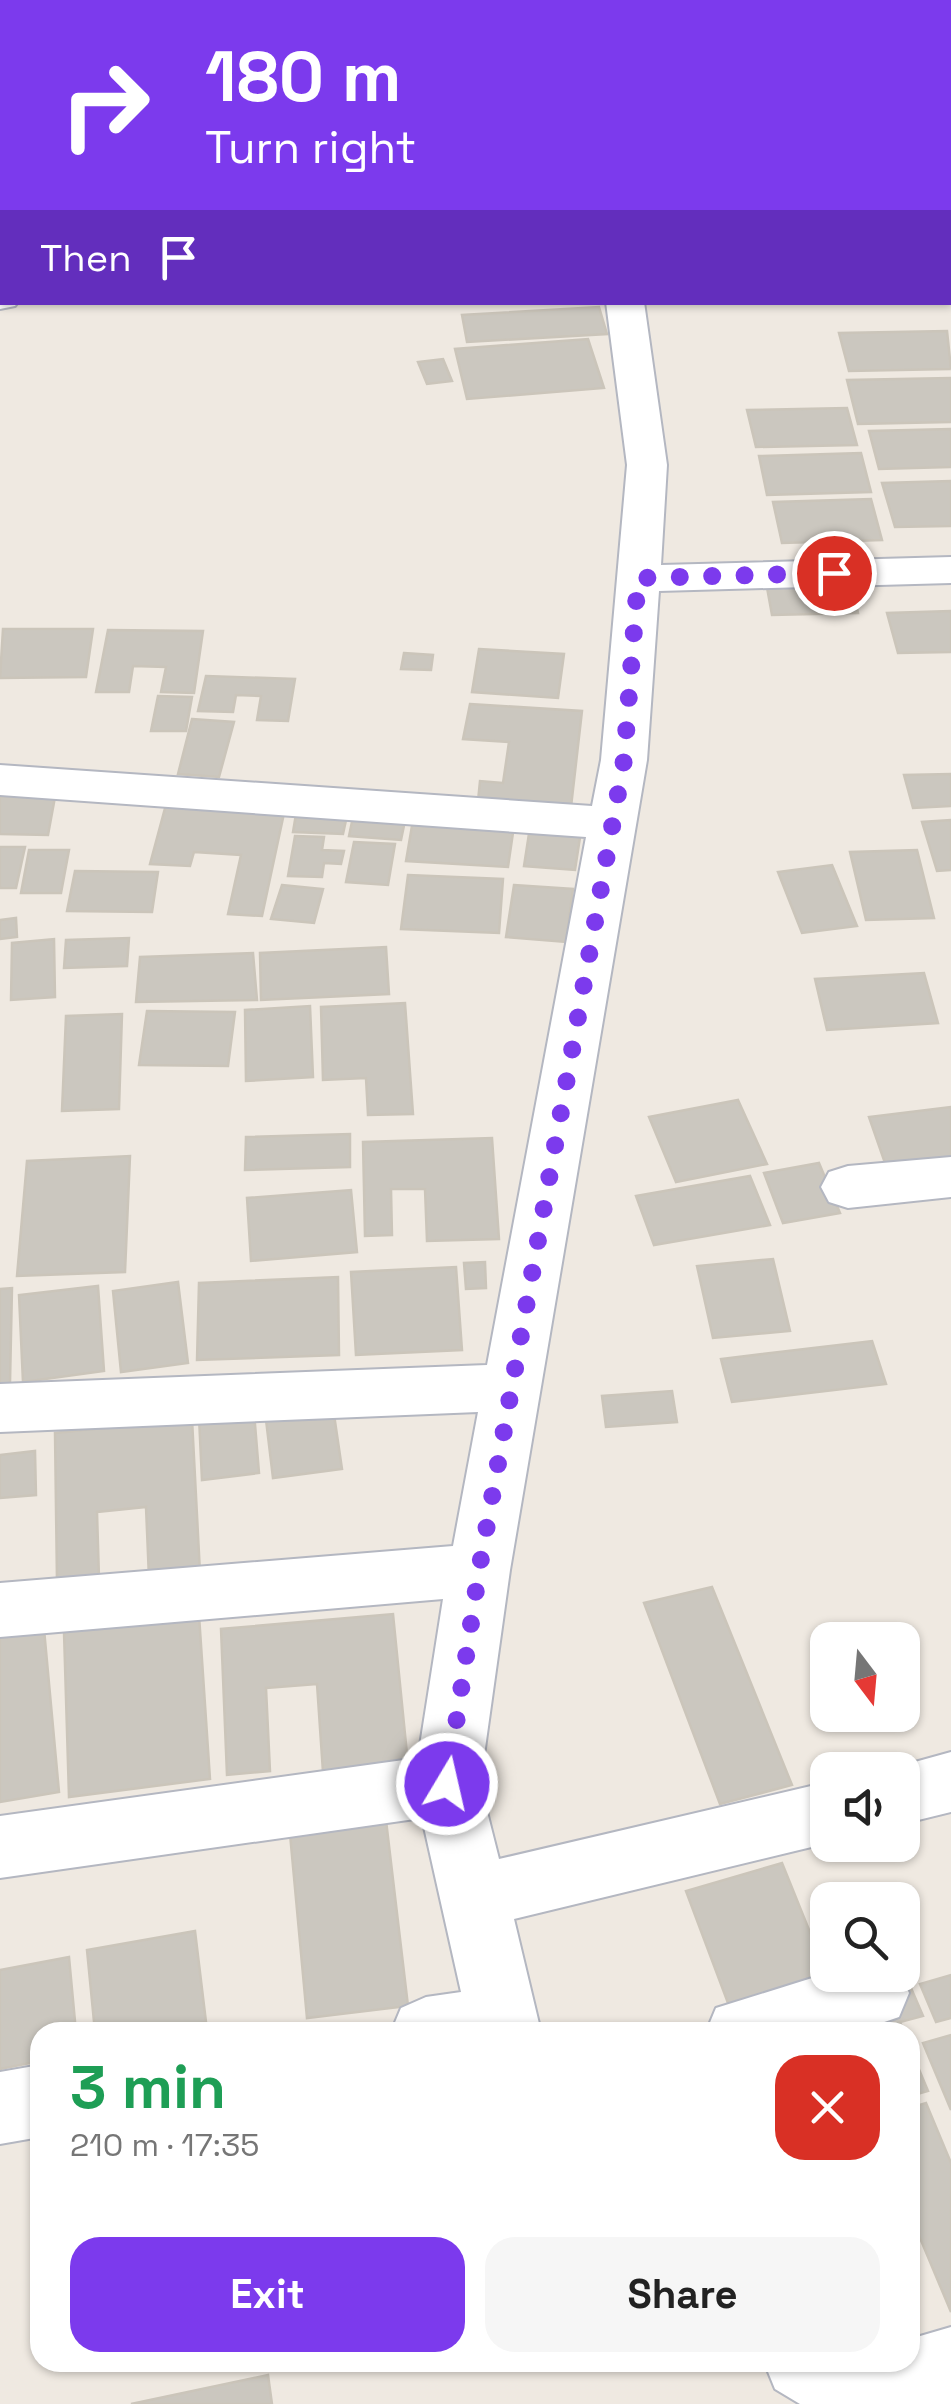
<!DOCTYPE html>
<meta charset="utf-8">
<style>
body{margin:0;font-family:"Space Grotesk",sans-serif;background:#f6f6f6;color:#222;height:100vh;display:flex;flex-direction:column;font-size:38px;white-space:nowrap}
*{box-sizing:border-box;margin:0}
p{font-size:32px;color:#767676}
.icon{flex:none;width:55px;height:55px;fill:none;stroke:currentColor;stroke-width:2;stroke-linecap:round;stroke-linejoin:round}
.map{position:relative;flex:1;overflow:hidden}
.sheet{position:absolute;left:30px;top:2022px;width:890px;height:350px;display:flex;flex-direction:column;background:#fff;border-radius:30px;box-shadow:0 2px 8px #0004}
.sheet>*{flex:none}
.top-card{position:absolute;left:0px;top:0px;width:952px;height:305px;box-shadow:0 2px 8px #0004;background:#7c3aed;color:#fff;overflow:hidden}
.needle{width:65px;rotate:164deg}
.buttons{position:absolute;left:810px;top:1622px;display:grid;gap:20px}
.buttons a{display:grid;place-items:center;width:110px;height:110px;border-radius:20px;background:#fff;box-shadow:0 2px 8px #0004;font-size:50px}
.pin{position:absolute;display:grid;place-items:center;width:85px;height:85px;color:#fff;margin:-42px;border:5px solid #fff;border-radius:50%;box-shadow:0 2px 10px #0007}
.me{position:absolute;width:110px;margin:-55px;rotate:9deg;stroke-linejoin:round;filter:drop-shadow(0 0 8px #0008)}
.turn{display:flex;align-items:center;gap:35px;height:210px;padding:0 40px;font-size:45px}
.turn .icon{width:130px;height:130px;stroke-width:2.5}
.turn b{display:block;font-size:70px;line-height:85px}
.then{display:flex;align-items:center;height:95px;padding:0 40px;background:#0003;gap:20px;font-size:38px}
.round{display:grid;place-items:center;flex:none;width:105px;height:105px;border-radius:30px;background:#f6f6f6}
.summary{display:flex;align-items:center;justify-content:space-between;height:170px;padding:0 40px}
h1{font-size:60px;font-weight:700;line-height:75px;color:#1e9e55}
.action{display:flex;gap:20px;margin-top:auto;padding:20px 40px}
.action a{flex:1;height:115px;border-radius:30px;background:#7c3aed;color:#fff;font-size:40px;font-weight:700;line-height:115px;text-align:center}
.action a+a{background:#f6f6f6;color:#222}
.map>svg:first-child{display:block}
.building{fill:#cbc7bf;stroke:#cbc5ba;stroke-width:2.5}
.lines{fill:none;stroke-linecap:round;stroke-linejoin:round}
.minor-casing{stroke:#b4b7c1;stroke-width:4}
.minor{fill:#fff;fill-rule:evenodd}
.route{stroke:#7c3aed;stroke-width:18;stroke-dasharray:0 32.4}
</style>
<div class="map">
<svg width="951" height="2404" viewBox="0 0 951 2404">
<rect width="100%" height="100%" fill="#efe9e1"/>
<g class="building">
<polygon points="599,307 607,334 467,342 462,315"/>
<polygon points="947,331 951,369 849,371 839,333"/>
<polygon points="588,339 604,388 467,399 455,349"/>
<polygon points="443,359 452,381 427,384 418,362"/>
<polygon points="951,378 951,422 858,424 847,380"/>
<polygon points="847,408 857,445 756,447 747,410"/>
<polygon points="951,429 951,467 879,469 869,431"/>
<polygon points="861,453 871,492 767,495 759,456"/>
<polygon points="951,481 951,526 895,527 882,483"/>
<polygon points="871,499 882,540 782,543 773,502"/>
<polygon points="849,570 858,613 772,615 764,571"/>
<polygon points="951,611 951,652 898,653 887,613"/>
<polygon points="3,629 93,629 86,677 0,678"/>
<polygon points="108,630 203,631 194,693 161,692 166,667 133,666 129,692 96,692"/>
<polygon points="479,649 564,654 558,698 472,692"/>
<polygon points="404,653 433,655 431,670 401,669"/>
<polygon points="206,676 295,679 288,721 257,720 261,696 236,695 233,712 198,711"/>
<polygon points="158,696 192,697 186,731 151,731"/>
<polygon points="470,704 582,711 571,807 478,801 480,781 503,783 509,742 463,739"/>
<polygon points="192,719 234,722 219,777 178,774"/>
<polygon points="951,774 951,806 913,808 904,775"/>
<polygon points="0,796 55,797 48,835 0,834"/>
<polygon points="168,797 286,804 262,916 228,914 241,855 194,852 190,866 150,864"/>
<polygon points="297,808 348,811 343,834 293,832"/>
<polygon points="354,812 406,816 401,840 349,836"/>
<polygon points="414,814 515,819 508,867 406,861"/>
<polygon points="951,820 951,870 937,871 922,822"/>
<polygon points="530,827 581,831 575,870 524,866"/>
<polygon points="295,836 324,837 322,850 344,851 341,864 324,863 322,877 288,876"/>
<polygon points="354,842 395,844 388,885 346,882"/>
<polygon points="0,847 25,847 16,888 0,888"/>
<polygon points="29,850 69,850 61,893 21,893"/>
<polygon points="917,850 934,918 866,920 850,852"/>
<polygon points="832,865 857,926 802,933 778,872"/>
<polygon points="75,871 158,872 152,912 67,911"/>
<polygon points="408,875 503,879 499,933 401,929"/>
<polygon points="282,885 323,889 314,923 271,919"/>
<polygon points="514,885 573,889 566,942 506,937"/>
<polygon points="16,918 17,937 0,939 0,920"/>
<polygon points="129,938 127,966 64,968 66,940"/>
<polygon points="54,939 55,997 11,1000 12,943"/>
<polygon points="386,947 389,994 261,1000 260,953"/>
<polygon points="253,953 257,1000 136,1002 140,957"/>
<polygon points="924,973 938,1023 827,1030 815,979"/>
<polygon points="405,1003 413,1114 368,1115 366,1078 323,1080 321,1007"/>
<polygon points="310,1006 313,1077 246,1081 245,1010"/>
<polygon points="147,1011 235,1012 228,1066 139,1065"/>
<polygon points="122,1014 119,1109 62,1111 66,1016"/>
<polygon points="738,1100 767,1164 676,1182 649,1117"/>
<polygon points="951,1107 951,1158 886,1166 869,1117"/>
<polygon points="350,1134 350,1167 245,1170 246,1137"/>
<polygon points="492,1138 499,1239 427,1241 425,1189 391,1189 392,1235 365,1236 363,1142"/>
<polygon points="130,1156 125,1272 17,1276 27,1161"/>
<polygon points="819,1163 840,1213 783,1223 764,1173"/>
<polygon points="750,1176 770,1225 654,1245 636,1196"/>
<polygon points="351,1190 357,1252 251,1261 247,1198"/>
<polygon points="773,1259 790,1331 713,1338 697,1266"/>
<polygon points="485,1262 486,1288 466,1289 464,1263"/>
<polygon points="456,1267 462,1350 356,1355 351,1272"/>
<polygon points="338,1277 339,1355 197,1360 199,1283"/>
<polygon points="178,1282 188,1363 121,1372 113,1291"/>
<polygon points="98,1286 104,1371 23,1382 19,1295"/>
<polygon points="12,1288 10,1383 0,1384 0,1289"/>
<polygon points="872,1341 886,1384 732,1402 721,1359"/>
<polygon points="672,1391 677,1422 606,1427 602,1396"/>
<polygon points="331,1394 342,1469 273,1478 264,1403"/>
<polygon points="254,1412 259,1473 202,1480 199,1417"/>
<polygon points="192,1419 200,1573 149,1578 146,1507 97,1512 99,1578 57,1582 55,1433"/>
<polygon points="35,1451 36,1495 0,1498 0,1455"/>
<polygon points="712,1587 792,1785 720,1804 644,1603"/>
<polygon points="393,1614 408,1764 323,1772 317,1684 266,1688 270,1771 227,1775 221,1629"/>
<polygon points="199,1615 210,1779 69,1797 64,1632"/>
<polygon points="43,1618 59,1792 0,1802 0,1625"/>
<polygon points="385,1812 408,2006 307,2018 289,1823"/>
<polygon points="782,1863 830,1982 731,2011 686,1891"/>
<polygon points="195,1931 206,2022 148,2032 95,2032 87,1950"/>
<polygon points="69,1957 76,2032 40,2032 40,2061 0,2069 0,1970"/>
<polygon points="902,1967 923,2016 900,2022 904,2032 851,2032 830,1982 855,1975 902,1975"/>
<polygon points="951,1975 951,2018 936,2022 920,1984"/>
<polygon points="951,2035 951,2110 923,2043"/>
<polygon points="910,2048 928,2091 910,2096"/>
<polygon points="926,2103 951,2163 951,2312 910,2214 910,2108"/>
<polygon points="268,2375 272,2404 131,2404"/>
</g>
<g class="lines">
<defs>
<g id="minor">
<polygon points="298,0 377,0 297,2"/>
<rect x="577" y="0" width="32" height="2"/>
<rect x="0" y="11" width="2" height="20"/>
<rect x="0" y="85" width="2" height="20"/>
<polygon points="0,287 2,302 18,302 15,306 0,309"/>
<polygon points="606,302 644,302 667,465 661,565 951,557 951,583 659,591 647,760 510,1570 480,1784 499,1859 828,1782 828,1843 514,1919 541,2032 391,2032 401,2008 426,1997 461,1992 422,1818 0,1878 0,1816 418,1758 443,1599 0,1637 0,1583 453,1546 478,1412 0,1432 0,1384 487,1365 586,837 0,795 0,765 592,806 601,760 627,465"/>
<polygon points="951,1157 951,1197 848,1208 829,1202 821,1187 829,1172 848,1166"/>
<polygon points="951,1752 951,1812 902,1824 902,1770 886,1770"/>
<polygon points="828,1973 901,1975 909,1993 899,2017 855,2032 706,2032 716,2008"/>
<polygon points="40,2065 40,2137 0,2144 0,2072"/>
<polygon points="951,2327 951,2404 800,2404 775,2389 764,2362 910,2362 910,2339"/>
</g>
</defs>
<use href="#minor" class="minor-casing"/>
<use href="#minor" class="minor"/>
</g>
<g class="lines">
<polyline class="route" points="447,1784 479,1570 624,760 638,578 834,573"/>
</g>
</svg>
<div class="buttons">
<a><svg class="needle" viewBox="-14 -14 28 28"><path d="M0-13l5 13h-10z" fill="#e53935"/><path d="M0 13l5-13h-10z" fill="#767676"/></svg></a>
<a><svg class="icon" aria-label="sound" viewBox="0 0 24 24"><path d="M4 9h4l5-4v14l-5-4H4zM17 9q2 3 0 6"/></svg></a>
<a><svg class="icon" aria-label="search" viewBox="0 0 24 24"><circle cx="10" cy="10" r="6"/><path d="M15 15l6 6"/></svg></a>
</div>
<div class="pin" style="left:834px;top:573px;background:#d93025"><svg class="icon" aria-label="arrive" viewBox="0 0 24 24"><path d="M6 21V4h12l-3 4 3 4H6"/></svg></div>
<svg class="me" style="left:447px;top:1784px" viewBox="-20 -20 40 40"><circle r="17" fill="#7c3aed" stroke="#fff" stroke-width="3"/><path d="M0-11L8 9 0 5-8 9z" fill="#fff"/></svg>
<div class="top-card">
<div class="turn"><svg class="icon" aria-label="right" viewBox="0 0 24 24"><path d="M7 20v-9h11M14 6l5 5-5 5"/></svg><div><b>180 m</b>Turn right</div></div>
<div class="then">Then<svg class="icon" aria-label="arrive" viewBox="0 0 24 24"><path d="M6 21V4h12l-3 4 3 4H6"/></svg></div>
</div>
<section class="sheet">
<div class="summary"><div><h1>3 min</h1><p>210 m · 17:35</p></div><a class="round" style="background:#d93025;color:#fff"><svg class="icon" aria-label="close" viewBox="0 0 24 24"><path d="M6 6l12 12M18 6L6 18"/></svg></a></div>
<div class="action"><a>Exit</a><a>Share</a></div>
</section>
</div>
